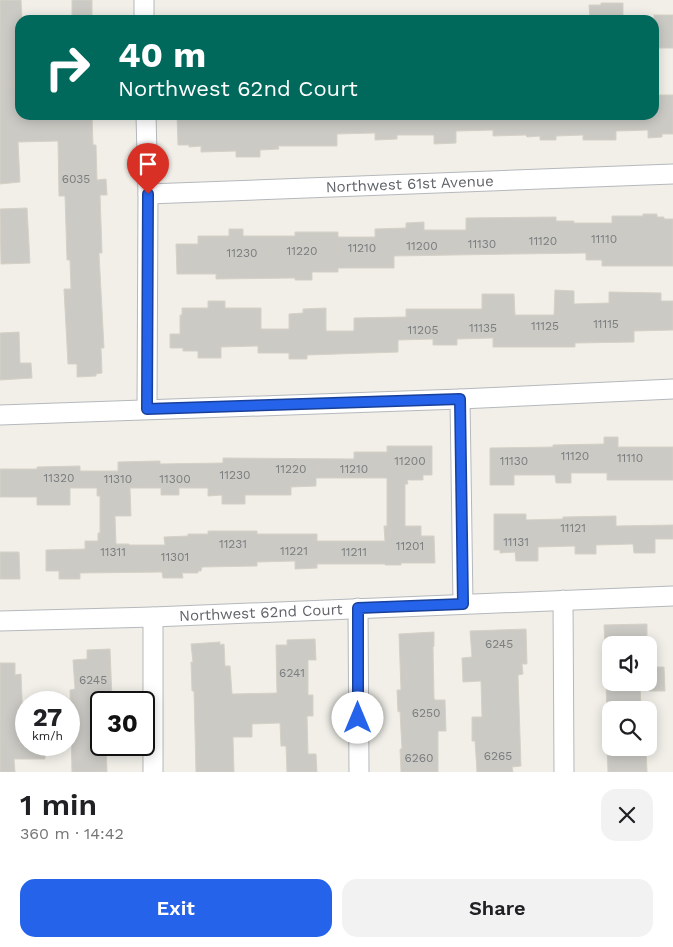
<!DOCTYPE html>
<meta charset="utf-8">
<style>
body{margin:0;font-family:"Work Sans",sans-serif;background:#f2f2f2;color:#202124;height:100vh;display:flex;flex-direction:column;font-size:19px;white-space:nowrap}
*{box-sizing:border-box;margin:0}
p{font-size:16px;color:#757577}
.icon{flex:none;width:28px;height:28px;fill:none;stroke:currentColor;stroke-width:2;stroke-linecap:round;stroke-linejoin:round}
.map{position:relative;height:772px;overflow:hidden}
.panel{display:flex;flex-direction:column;background:#fff;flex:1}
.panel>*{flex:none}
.banner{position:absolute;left:15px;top:15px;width:644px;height:105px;border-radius:15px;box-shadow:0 2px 12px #0003;background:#00695c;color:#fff;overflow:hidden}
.controls{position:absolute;left:602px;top:636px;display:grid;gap:10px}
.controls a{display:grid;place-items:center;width:55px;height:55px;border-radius:10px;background:#fff;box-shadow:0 2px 12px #0003;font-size:25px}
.speed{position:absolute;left:15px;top:691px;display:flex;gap:10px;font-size:25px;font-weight:700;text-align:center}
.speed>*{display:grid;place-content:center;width:65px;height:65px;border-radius:50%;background:#fff;box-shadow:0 2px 12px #0003;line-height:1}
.speed small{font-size:12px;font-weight:400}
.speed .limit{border:2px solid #111;border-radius:8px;background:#fff;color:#111}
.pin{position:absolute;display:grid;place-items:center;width:42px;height:42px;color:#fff;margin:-51px -21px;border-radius:50% 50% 50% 0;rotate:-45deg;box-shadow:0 0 5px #0007}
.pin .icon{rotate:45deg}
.me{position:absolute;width:55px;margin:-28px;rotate:0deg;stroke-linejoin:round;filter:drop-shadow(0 0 4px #0008)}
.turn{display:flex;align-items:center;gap:18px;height:105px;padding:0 20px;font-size:22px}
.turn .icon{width:65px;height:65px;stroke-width:2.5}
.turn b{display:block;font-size:35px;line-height:42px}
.round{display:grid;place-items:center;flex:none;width:52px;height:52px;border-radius:15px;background:#f2f2f2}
.headline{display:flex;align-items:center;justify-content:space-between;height:85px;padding:0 20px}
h1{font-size:30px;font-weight:600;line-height:38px}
.button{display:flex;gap:10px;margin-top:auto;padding:10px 20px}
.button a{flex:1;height:58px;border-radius:15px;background:#2563eb;color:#fff;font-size:20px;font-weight:600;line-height:58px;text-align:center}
.button a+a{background:#f2f2f2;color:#202124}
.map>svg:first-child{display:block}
.building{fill:#cccac5;stroke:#d6d1c6;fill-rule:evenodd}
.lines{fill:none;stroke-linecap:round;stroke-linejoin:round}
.minor-casing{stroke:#b5b8bc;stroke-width:21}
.minor{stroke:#fff;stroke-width:19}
.route-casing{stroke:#184099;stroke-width:12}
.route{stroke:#2563eb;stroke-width:9}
.labels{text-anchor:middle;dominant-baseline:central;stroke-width:4;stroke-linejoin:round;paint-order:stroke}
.number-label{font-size:12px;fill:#7a7d7f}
.street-label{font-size:15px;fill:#5f6368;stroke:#fff}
</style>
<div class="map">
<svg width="673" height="772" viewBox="0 0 673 772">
<rect width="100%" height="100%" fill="#f1efe8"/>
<g class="building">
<polygon points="0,0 21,0 22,19 20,19 20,79 15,79 16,112 20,112 20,115 92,115 93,145 96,145 97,180 106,179 107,195 100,195 102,253 99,253 104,348 101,348 102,373 96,374 96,376 77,377 77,364 68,364 64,289 71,289 70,260 67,260 65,196 59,196 58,141 18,142 20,182 0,184"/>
<polygon points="72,0 92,0 92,16 72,17"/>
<polygon points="601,3 623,3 623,20 590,20 589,5 601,5"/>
<rect x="654" y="15" width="19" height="33"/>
<polygon points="654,95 673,95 673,134 662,134 662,137 648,138 648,130 616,131 616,140 583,140 583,135 556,136 556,140 540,140 540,136 527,137 526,135 493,136 493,130 456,131 456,143 434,144 434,135 397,135 397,139 375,140 375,133 337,134 337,146 278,146 279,149 260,150 260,157 236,157 236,151 201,152 201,146 189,147 189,145 178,145 177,115 196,115 196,118 291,115 333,115 333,116 396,115 654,115"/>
<polygon points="27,208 30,263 1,264 0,209"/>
<polygon points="643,214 657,214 657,217 664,217 664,219 673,219 673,266 602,266 602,260 586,260 586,253 515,254 394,256 394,268 338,268 338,272 312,272 312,280 295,280 295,278 216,279 216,274 177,274 176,244 198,244 198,236 229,236 229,229 243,229 243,236 295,236 295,232 338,232 338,237 375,237 375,229 406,228 406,223 424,222 424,230 466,230 466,218 556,217 556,221 574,221 574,223 612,223 612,216 643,216"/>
<polygon points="555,290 574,291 574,304 609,303 609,292 661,293 661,301 673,301 673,330 634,331 634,342 575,343 575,347 493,347 493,338 457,339 457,345 433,345 433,339 398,340 398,352 307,355 307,359 289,359 289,353 258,353 258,346 221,347 221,358 198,358 198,351 183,351 183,348 170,348 170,334 180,334 180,315 182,315 182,308 208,308 208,301 225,301 225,308 261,308 261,329 289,329 289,314 303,313 303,309 326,308 326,331 354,331 354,318 406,317 406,309 482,309 482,294 514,294 515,315 554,315"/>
<polygon points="19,332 20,363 31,363 32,378 0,380 0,333"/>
<polygon points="604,437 618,437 618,447 673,447 673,480 607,480 607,473 571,473 571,483 556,483 555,475 514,475 514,485 490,485 490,448 553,447 553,445 604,444"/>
<path d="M387,446H432V475H423V480H407L408,484H405V526H421V536H434L435,563H401V565H385V564H317V568L295,569V561L257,562V566L202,567L201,571H198V573H182L183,578H163L162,572L80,573V579H59V571H46V550L85,549V541H98V533H100V496H97V488H70V505H37V497H0V469H37V467L80,466V471H118V462L160,461V464L223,463V458L354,459V452H387ZM316,478H387V526H384L385,541H317V534H257V531H208V534H188V536L164,537L165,545H129V544H116L115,516H131L130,488H161V495H179V488H208V496L222,495V504H245V495H291V487L316,486Z"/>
<polygon points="494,514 526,514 526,520 563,519 563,517 616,516 616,526 673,525 673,539 655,539 655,553 634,553 633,544 596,545 596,554 575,554 575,546 538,547 538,561 516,561 515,552 500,553 500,550 494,550"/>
<polygon points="0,552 19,552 20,579 0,579"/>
<polygon points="647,624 647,645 605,645 604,625"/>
<polygon points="526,629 527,664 522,664 523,674 518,675 521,766 512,767 513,772 477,772 475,741 472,741 472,717 482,717 481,681 463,682 462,658 472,657 470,631"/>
<polygon points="434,632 434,646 433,647 434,698 435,700 445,700 446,731 438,731 438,772 401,772 400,749 402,749 400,711 398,712 397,690 401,690 399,634"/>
<polygon points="315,639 316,660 308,660 308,695 313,695 313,716 307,716 308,754 316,754 317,772 287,772 286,746 281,746 280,723 252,724 252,737 233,737 234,772 196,772 194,691 192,691 191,662 193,662 191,644 220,642 220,645 224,644 225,666 230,666 232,694 277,693 276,645 287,645 287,640"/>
<polygon points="110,649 112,699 101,699 101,745 106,745 107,772 72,772 70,690 75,689 73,660 87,659 87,650"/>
<polygon points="0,663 15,663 15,675 21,674 24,745 45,745 45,759 14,759 15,772 0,772"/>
<polygon points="649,667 664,667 665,691 649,691"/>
<polygon points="606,682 640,682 641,710 607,710"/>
<polygon points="607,748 646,748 647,772 608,772"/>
</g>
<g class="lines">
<defs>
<g id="minor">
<polyline points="144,0 144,20"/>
<polyline points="146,115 148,194 147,409"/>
<path id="s1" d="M148,194L673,174"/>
<polyline points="460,399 463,604"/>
<polyline points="0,415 460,399 673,389"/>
<polyline points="563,600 564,772"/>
<polyline points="358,608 359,772"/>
<polyline points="153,617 153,772"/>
<path id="s2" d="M0,621L153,617L673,596"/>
</g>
</defs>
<use href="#minor" class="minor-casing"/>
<use href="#minor" class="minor"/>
</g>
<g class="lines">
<defs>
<polyline id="route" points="148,194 147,409 460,399 463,604 358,608 358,718"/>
</defs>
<use href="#route" class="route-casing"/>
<use href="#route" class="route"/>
</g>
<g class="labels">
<g class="number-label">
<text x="76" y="179">6035</text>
<text x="604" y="239">11110</text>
<text x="543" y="241">11120</text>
<text x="482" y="244">11130</text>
<text x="422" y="246">11200</text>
<text x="362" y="248">11210</text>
<text x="302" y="251">11220</text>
<text x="242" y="253">11230</text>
<text x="606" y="324">11115</text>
<text x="545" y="326">11125</text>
<text x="483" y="328">11135</text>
<text x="423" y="330">11205</text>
<text x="575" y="456">11120</text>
<text x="630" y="458">11110</text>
<text x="410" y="461">11200</text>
<text x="514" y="461">11130</text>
<text x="291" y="469">11220</text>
<text x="354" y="469">11210</text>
<text x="235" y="475">11230</text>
<text x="59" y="478">11320</text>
<text x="118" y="479">11310</text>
<text x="175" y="479">11300</text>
<text x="573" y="528">11121</text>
<text x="516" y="542">11131</text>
<text x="233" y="544">11231</text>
<text x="410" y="546">11201</text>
<text x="294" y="551">11221</text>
<text x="113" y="552">11311</text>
<text x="354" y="552">11211</text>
<text x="175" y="557">11301</text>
<text x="499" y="644">6245</text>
<text x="292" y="673">6241</text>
<text x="93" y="680">6245</text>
<text x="426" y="713">6250</text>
<text x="498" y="756">6265</text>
<text x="419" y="758">6260</text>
</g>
<g class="street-label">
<text stroke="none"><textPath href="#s1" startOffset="262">Northwest 61st Avenue</textPath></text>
<text stroke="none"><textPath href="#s2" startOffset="261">Northwest 62nd Court</textPath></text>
</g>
</g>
</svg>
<div class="controls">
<a><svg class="icon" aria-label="sound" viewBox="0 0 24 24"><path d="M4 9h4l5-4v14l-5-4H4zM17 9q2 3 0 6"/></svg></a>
<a><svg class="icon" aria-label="search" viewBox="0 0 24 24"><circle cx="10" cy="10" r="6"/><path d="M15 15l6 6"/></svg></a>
</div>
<div class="speed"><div>27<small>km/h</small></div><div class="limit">30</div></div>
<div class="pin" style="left:148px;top:194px;background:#d93025"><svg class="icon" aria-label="arrive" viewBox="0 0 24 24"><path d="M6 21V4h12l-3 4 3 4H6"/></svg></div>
<svg class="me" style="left:358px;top:718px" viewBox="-20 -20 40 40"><circle r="19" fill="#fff"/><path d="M0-13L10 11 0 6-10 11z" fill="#2563eb"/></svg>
<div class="banner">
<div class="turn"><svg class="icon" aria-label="right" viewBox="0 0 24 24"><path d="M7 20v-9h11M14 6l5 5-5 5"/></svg><div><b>40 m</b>Northwest 62nd Court</div></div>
</div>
</div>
<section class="panel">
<div class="headline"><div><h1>1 min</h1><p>360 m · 14:42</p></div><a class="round"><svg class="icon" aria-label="close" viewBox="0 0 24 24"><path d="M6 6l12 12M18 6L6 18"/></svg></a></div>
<div class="button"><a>Exit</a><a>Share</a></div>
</section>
